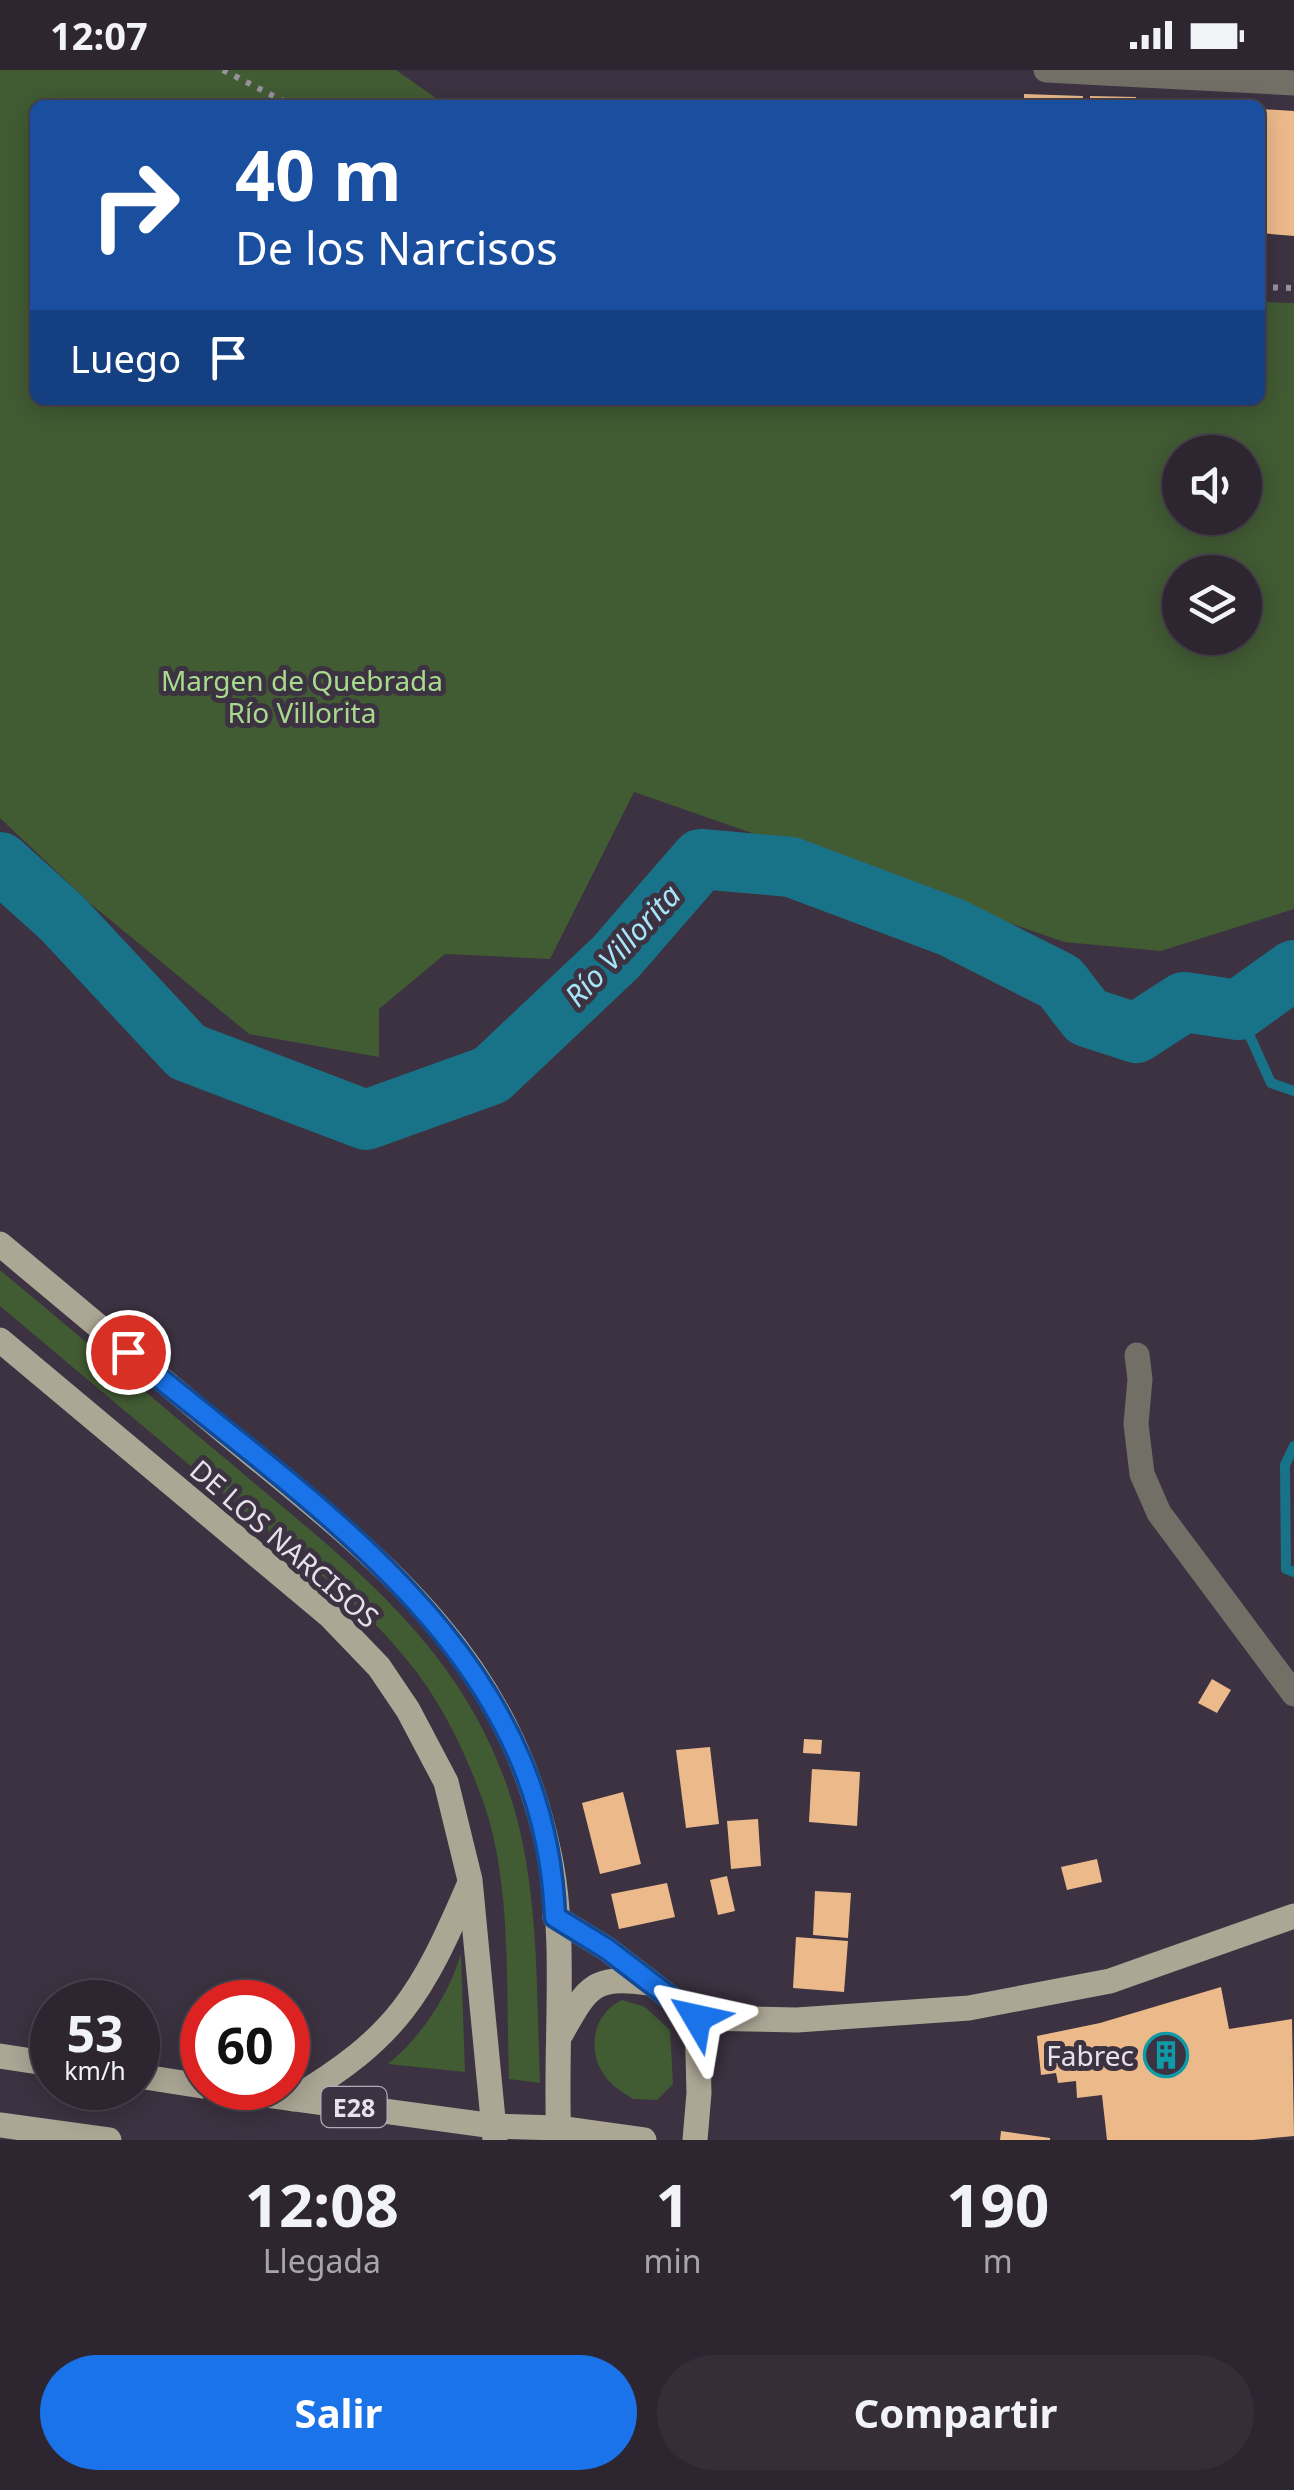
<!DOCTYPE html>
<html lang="es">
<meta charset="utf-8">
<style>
body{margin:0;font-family:"Noto Sans",sans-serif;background:#352e39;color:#f1f3f6;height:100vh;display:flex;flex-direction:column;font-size:38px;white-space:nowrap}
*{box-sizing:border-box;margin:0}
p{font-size:32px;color:#a7a5ab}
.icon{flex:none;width:55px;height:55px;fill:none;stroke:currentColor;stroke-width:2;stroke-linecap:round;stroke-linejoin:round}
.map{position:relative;height:2070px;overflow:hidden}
.details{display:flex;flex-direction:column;background:#2d2631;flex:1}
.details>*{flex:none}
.guide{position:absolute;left:30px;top:30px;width:1235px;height:305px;border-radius:15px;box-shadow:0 5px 25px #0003,0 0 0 2px #48434d;background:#1a4fa0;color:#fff;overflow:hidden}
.controls{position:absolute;left:1162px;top:365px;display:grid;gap:20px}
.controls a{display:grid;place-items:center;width:100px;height:100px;border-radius:50%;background:#2d2631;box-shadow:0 5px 25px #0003,0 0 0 2px #48434d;font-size:50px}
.speed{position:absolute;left:30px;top:1910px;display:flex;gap:20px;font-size:50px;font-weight:700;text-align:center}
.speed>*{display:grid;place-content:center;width:130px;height:130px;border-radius:50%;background:#2d2631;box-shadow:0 5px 25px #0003,0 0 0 2px #48434d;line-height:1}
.speed small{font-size:25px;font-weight:400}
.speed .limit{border:15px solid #d22;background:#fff;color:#111}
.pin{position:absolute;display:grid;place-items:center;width:85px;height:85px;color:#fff;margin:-42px;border:5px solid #fff;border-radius:50%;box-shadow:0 2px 10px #0007}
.me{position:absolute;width:110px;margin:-55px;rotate:306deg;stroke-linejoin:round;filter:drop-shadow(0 0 8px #0008)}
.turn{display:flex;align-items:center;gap:35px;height:210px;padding:0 40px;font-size:45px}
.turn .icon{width:130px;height:130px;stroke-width:2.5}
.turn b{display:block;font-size:70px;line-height:85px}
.then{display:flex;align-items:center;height:95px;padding:0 40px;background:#0003;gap:20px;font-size:38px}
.eta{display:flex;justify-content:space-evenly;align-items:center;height:170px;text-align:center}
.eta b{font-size:60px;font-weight:700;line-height:70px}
.primary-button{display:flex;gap:20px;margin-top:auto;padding:20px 40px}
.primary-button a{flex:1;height:115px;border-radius:60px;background:#1a73e8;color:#fff;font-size:40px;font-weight:700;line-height:115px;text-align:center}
.primary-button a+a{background:#352e39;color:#f1f3f6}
.status{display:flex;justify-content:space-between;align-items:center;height:70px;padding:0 50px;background:#2d2631;direction:ltr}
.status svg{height:28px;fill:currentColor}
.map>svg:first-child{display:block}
.green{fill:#415b33;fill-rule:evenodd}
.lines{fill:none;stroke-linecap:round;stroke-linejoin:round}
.stream{stroke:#197388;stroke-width:10}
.river{stroke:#197388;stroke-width:60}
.building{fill:#ecba8a}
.path{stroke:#98919c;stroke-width:6;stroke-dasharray:5 8;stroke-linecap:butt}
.minor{stroke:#726f67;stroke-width:25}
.major{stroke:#aca695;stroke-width:25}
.route-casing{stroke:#114b97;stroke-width:25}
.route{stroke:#1a73e8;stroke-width:18}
.labels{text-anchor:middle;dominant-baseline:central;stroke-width:10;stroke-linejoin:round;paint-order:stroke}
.shield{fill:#3c3241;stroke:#b4acb7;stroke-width:2.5}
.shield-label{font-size:25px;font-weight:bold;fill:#e7e1ea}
.park-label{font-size:28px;fill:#a8da8e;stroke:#3c3241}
.street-label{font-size:28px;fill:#e7e1ea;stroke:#3c3241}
.poi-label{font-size:28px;fill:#e7e1ea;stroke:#3c3241;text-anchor:end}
.water-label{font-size:30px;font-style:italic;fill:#a5e5f7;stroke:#3c3241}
</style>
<div class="status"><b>12:07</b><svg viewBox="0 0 49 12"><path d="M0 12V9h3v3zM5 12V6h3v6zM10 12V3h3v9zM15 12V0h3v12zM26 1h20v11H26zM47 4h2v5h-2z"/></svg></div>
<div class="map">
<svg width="1294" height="2070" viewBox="0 0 1294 2070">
<rect width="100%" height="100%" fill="#3c3241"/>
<g class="green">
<path d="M0,0H396L446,35H35V330H1260V232L1294,233V839L1161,881L1064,872L634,722L550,889L445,884L379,939V987L249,964L92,835L0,748ZM1180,382H1245V448H1180ZM1245,502V568H1180V502Z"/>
<path d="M0,1200C76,1263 151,1327 227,1390C342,1488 458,1570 508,1719C540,1812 536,1917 540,2013L509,2009C506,1924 512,1817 485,1737C467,1685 442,1632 407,1590C363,1535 304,1491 250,1446C167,1376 83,1306 0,1236Z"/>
<path d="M461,1884L465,2002L388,1994C422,1966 448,1926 461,1884Z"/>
<path d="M622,1930L645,1937L670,1960L673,2014L657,2030L633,2029C622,2022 610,2015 603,2003C586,1977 595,1942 622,1930Z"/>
</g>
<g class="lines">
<g class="stream">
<polyline points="1238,940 1271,1013 1294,1021"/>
<polyline points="1294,1376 1285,1395 1286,1499 1294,1502"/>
</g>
<polyline class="river" points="0,792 62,848 187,982 366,1050 491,1005 616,887 701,789 791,797 951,857 1060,912 1087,947 1136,963 1184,932 1238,940 1294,900"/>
</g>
<g class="building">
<polygon points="1024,24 1083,26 1082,35 1024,35"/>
<polygon points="1090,26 1136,27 1136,35 1090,35"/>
<polygon points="1260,39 1294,41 1294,166 1260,163"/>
<polygon points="1212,1609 1231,1620 1217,1643 1198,1633"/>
<polygon points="804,1669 822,1670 821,1684 803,1683"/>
<polygon points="710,1677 719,1754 686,1758 676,1680"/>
<polygon points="812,1699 860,1702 857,1756 809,1752"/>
<polygon points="623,1722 641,1794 600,1804 582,1733"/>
<polygon points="758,1749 761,1796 731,1799 727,1751"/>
<polygon points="1097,1789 1102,1812 1067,1820 1061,1797"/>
<polygon points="727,1806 735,1841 718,1845 710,1810"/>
<polygon points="667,1813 675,1847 619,1859 611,1824"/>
<polygon points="815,1821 851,1823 848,1868 813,1865"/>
<polygon points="796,1867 848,1871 844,1922 793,1918"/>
<polygon points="1221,1917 1229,1959 1292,1949 1294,2066 1253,2070 1107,2070 1102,2025 1077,2028 1076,2011 1058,2013 1056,2003 1041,2005 1037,1966 1100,1953"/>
<polygon points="1001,2061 1050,2068 1050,2070 1000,2070"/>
</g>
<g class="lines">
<g class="path">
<polyline points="223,0 291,35"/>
<polyline points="1260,217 1294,218"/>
</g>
<g class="minor">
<polyline points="1046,0 1294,13"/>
<polyline points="1137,1285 1140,1309 1136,1354 1142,1404 1159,1443 1294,1624"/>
</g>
<g class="major">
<path d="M0,1174C75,1237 150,1300 226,1363C376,1486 507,1582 549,1783C568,1869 554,1981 559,2070"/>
<polyline points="0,1270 331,1547 379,1597 408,1640 446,1712 470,1810 495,2070"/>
<polyline points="555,1847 607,1879 697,1948 797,1950 969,1938 1110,1911 1294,1846"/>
<path d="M561,1964C587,1918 592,1905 648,1913"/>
<polyline points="0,1986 52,1994"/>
<polyline points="138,2006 202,2016"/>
<polyline points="214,2018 494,2056 558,2058 644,2070"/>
<path d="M293,2029C398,1967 422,1924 469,1815"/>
<polyline points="0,2055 109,2070"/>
<polyline points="695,2070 699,2023 697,1948"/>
</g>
</g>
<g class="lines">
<defs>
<path id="route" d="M128,1282C313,1437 545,1578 555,1847L607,1879L697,1948"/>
</defs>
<use href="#route" class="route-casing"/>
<use href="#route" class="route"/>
</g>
<defs>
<symbol id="building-ring" viewBox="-11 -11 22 22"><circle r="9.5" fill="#3c3241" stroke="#0f9aa8" stroke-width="1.5"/><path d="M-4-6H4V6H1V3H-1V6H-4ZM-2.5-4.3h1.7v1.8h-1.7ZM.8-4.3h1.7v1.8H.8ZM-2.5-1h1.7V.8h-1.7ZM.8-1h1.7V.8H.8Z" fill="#0f9aa8"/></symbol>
</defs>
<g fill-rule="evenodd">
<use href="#building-ring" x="1141" y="1960" width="50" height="50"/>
</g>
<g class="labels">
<rect class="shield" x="321.5" y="2017" width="65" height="40" rx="8"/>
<g class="shield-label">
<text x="354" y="2037">E28</text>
</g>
<g class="park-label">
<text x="302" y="610">Margen de Quebrada<tspan x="302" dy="32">Río Villorita</tspan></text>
</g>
<g class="street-label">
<text transform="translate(285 1473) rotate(41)">DE LOS NARCISOS</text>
</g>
<g class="poi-label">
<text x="1134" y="1985">Fabrec</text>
</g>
<g class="water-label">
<text transform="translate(622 875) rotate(-47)">Río Villorita</text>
</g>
</g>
</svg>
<div class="controls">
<a><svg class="icon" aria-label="sound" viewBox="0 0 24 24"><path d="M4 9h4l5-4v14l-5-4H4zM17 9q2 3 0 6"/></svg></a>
<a><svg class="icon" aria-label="layers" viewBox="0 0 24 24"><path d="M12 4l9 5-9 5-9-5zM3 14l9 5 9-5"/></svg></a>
</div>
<div class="speed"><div>53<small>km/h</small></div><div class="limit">60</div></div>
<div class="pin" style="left:128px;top:1282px;background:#d93025"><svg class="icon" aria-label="arrive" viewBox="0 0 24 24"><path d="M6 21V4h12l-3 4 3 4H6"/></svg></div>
<svg class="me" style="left:697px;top:1948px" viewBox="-20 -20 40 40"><path d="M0-17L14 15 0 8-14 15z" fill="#1a73e8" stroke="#fff" stroke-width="4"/></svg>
<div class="guide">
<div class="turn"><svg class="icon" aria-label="right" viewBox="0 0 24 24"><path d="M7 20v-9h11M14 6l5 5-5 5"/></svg><div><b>40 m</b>De los Narcisos</div></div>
<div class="then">Luego<svg class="icon" aria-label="arrive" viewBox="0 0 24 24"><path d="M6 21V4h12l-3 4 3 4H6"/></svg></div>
</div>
</div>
<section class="details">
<div class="eta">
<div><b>12:08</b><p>Llegada</p></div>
<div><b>1</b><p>min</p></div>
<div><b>190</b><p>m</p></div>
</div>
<div class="primary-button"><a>Salir</a><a>Compartir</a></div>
</section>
